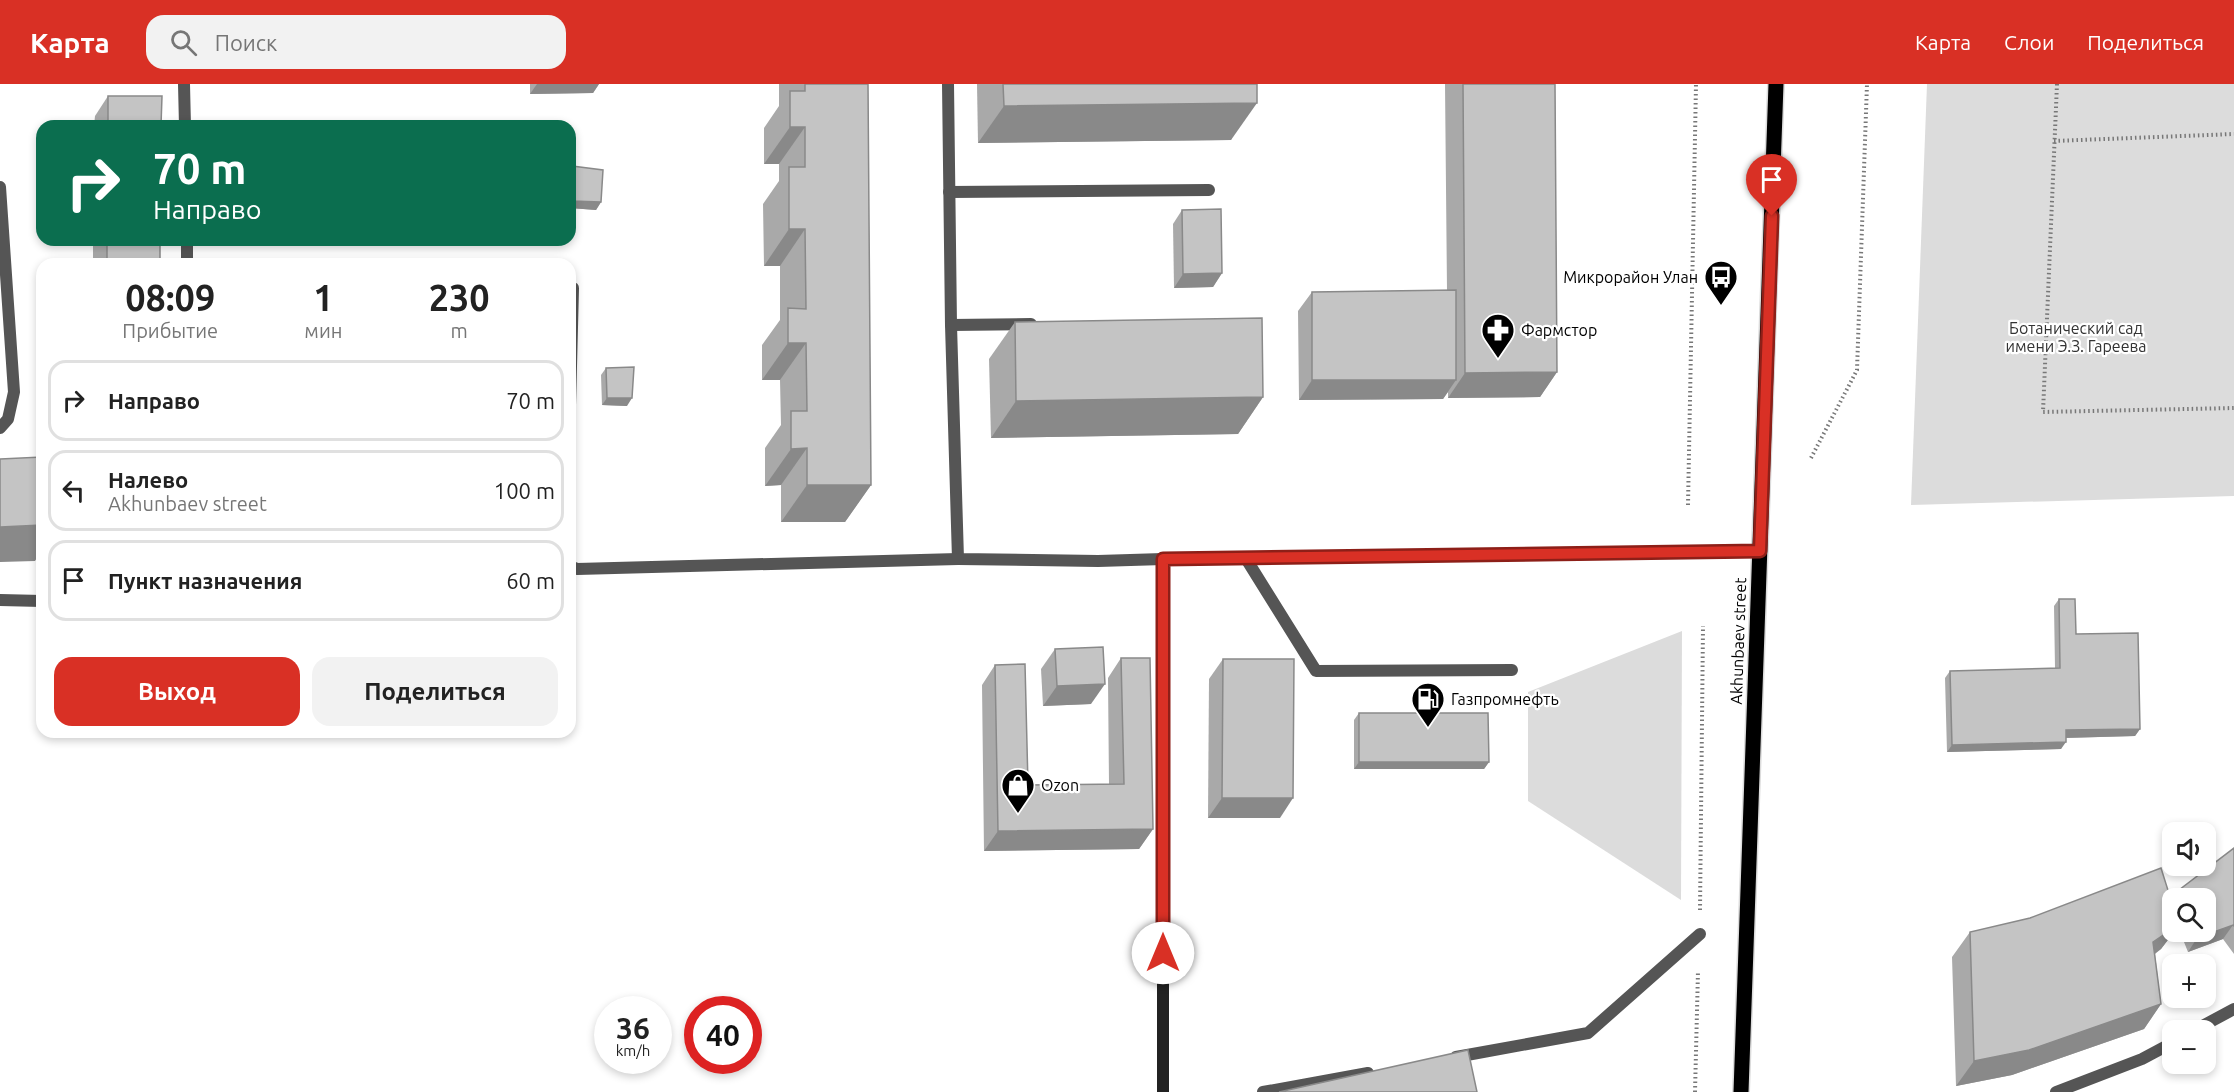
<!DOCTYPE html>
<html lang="ru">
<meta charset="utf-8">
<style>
body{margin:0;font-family:Ubuntu,sans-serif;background:#f2f2f2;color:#222;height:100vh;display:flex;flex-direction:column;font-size:22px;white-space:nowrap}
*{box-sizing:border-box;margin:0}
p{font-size:20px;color:#767676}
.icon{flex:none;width:33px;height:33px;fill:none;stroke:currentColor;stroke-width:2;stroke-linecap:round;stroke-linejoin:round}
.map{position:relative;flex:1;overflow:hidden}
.sheet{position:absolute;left:36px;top:174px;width:540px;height:480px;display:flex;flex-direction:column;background:#fff;border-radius:18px;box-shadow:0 3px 9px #0003}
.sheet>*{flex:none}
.hud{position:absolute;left:36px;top:36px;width:540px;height:126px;border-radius:18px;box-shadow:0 3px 9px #0003;background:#0b6e4f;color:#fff;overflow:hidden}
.fabs{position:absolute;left:2162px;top:738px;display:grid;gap:12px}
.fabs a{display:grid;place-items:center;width:54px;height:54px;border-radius:12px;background:#fff;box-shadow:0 3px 9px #0003;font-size:30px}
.speed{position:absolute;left:594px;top:912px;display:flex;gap:12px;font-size:30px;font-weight:700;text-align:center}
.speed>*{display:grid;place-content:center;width:78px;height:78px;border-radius:50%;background:#fff;box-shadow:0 3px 9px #0003;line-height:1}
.speed small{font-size:15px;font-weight:400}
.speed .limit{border:9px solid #d22;background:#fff;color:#111}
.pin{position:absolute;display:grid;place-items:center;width:51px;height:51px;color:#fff;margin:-62px -26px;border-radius:50% 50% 50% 0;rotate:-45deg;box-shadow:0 0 6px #0007}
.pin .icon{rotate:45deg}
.me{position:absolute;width:66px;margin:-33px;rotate:0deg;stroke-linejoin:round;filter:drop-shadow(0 0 4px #0008)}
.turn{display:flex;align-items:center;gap:21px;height:126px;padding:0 18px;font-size:27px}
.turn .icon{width:78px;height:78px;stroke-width:2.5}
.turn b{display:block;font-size:42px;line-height:51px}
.eta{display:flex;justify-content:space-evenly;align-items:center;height:102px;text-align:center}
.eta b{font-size:36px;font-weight:600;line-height:42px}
.action{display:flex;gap:12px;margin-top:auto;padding:12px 18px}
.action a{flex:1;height:69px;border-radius:18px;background:#d93025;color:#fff;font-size:24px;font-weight:600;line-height:69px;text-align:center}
.action a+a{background:#f2f2f2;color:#222}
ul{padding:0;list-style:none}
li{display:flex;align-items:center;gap:18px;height:81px;margin:0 12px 9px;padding:0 6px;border:3px solid #e0e0e0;border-radius:18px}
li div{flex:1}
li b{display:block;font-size:22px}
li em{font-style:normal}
header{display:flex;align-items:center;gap:36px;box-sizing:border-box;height:84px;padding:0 30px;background:#d93025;color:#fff}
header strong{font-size:28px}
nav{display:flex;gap:33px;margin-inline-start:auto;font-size:21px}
.search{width:420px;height:54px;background:#f2f2f2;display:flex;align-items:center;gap:15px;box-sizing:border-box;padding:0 21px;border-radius:18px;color:#767676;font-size:22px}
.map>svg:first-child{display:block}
.green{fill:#dcdcdc}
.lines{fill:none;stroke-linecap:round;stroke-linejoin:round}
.primary-casing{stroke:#dbdbdb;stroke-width:18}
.path{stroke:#777;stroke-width:4;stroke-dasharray:1.5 3;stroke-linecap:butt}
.lane{stroke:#555;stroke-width:12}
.street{stroke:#555;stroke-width:12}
.secondary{stroke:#222;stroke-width:12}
.primary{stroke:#000;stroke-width:15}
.wall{fill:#a9a9a9}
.shaded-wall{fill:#898989}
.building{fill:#c4c4c4;stroke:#898989;stroke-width:1.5}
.route-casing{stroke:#8d1f18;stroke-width:15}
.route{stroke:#d93025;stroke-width:10}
.labels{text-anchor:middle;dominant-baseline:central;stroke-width:4.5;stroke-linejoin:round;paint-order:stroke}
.poi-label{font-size:16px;fill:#000;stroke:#fff;text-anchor:start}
.park-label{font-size:16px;fill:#333;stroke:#fff}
.street-label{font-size:16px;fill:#000;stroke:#fff}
</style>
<header>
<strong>Карта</strong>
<div class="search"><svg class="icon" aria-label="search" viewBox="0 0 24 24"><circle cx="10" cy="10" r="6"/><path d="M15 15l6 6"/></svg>Поиск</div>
<nav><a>Карта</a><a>Слои</a><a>Поделиться</a></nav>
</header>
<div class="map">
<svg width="2234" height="1008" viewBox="0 0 2234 1008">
<rect width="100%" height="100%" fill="#fff"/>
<g class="green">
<polygon points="1927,0 2234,0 2234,412 1911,421"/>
<polygon points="1682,547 1681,816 1528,717 1528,608"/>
</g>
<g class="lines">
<defs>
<polyline id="primary" points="1741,1008 1776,0"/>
</defs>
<use href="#primary" class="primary-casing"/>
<g class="path">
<polyline points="2057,0 2043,328 2234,324"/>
<polyline points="2054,57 2234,50"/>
<polyline points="1811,374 1857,286 1867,0"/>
<polyline points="1688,421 1696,0"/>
<polyline points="1700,826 1703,542"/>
<polyline points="1695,1008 1698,887"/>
</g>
<g class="lane">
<polyline points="184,0 185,42"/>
<polyline points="948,0 951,241 958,475 1098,477 1163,475"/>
<polyline points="949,108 1209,106"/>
<polyline points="187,156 187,180"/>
<polyline points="951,241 1031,240"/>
<polyline points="570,321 573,204"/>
<polyline points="1245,473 1316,587 1512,586"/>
<polyline points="570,482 577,485 958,475"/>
<polyline points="0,516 42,517"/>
<polyline points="2195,946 2234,925"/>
<polyline points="1456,973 1588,949 1700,850"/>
<polyline points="1263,1008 1368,989"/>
<polyline points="2056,1008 2142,975 2172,959"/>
</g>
<polyline class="street" points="0,103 14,308 8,335 0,344"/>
<polyline class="secondary" points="1163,1008 1163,475 1759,467"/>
<use href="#primary" class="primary"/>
</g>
<g class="wall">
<polygon points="530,0 599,0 593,9 530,10"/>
<polygon points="779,0 868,0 871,401 845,438 781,438 781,401 765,402 765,364 781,341 780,296 762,296 762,261 780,236 780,182 764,182 763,120 779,97 779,80 764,80 764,44 779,22"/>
<polygon points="977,0 1257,0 1231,56 978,59"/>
<polygon points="1445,0 1555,0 1557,288 1540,313 1448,314 1448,308 1443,315 1299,316 1298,227 1312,208 1447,207"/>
<polygon points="108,12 161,42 94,42 95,32"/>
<polygon points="572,82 601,118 596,126 570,124 570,85"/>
<polygon points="1182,126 1222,189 1213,203 1174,204 1173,140"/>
<rect x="93" y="156" width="67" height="24"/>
<polygon points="1015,238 1263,313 1238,350 991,354 989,275"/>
<polygon points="606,284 627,322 602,321 601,291"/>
<polygon points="2059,515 2076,550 2140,645 2135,652 2066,654 2061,665 1947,668 1945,594 1950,587 2055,584 2054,522"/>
<polygon points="1055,565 1091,620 1043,622 1041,585"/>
<polygon points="1121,574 1153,745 1139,765 984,767 982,601 995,581 1028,701 1109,700 1108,594"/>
<polygon points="1223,575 1280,734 1208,734 1209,595"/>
<polygon points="1359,629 1489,678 1484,685 1354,685 1354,636"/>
<polygon points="2234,764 2234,870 2223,855 2188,868 2180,848 2205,848 2205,814 2174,814 2179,806"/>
<polygon points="2172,817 2172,848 2174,848 2161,865 2155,870 2161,920 2144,945 2012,991 1956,1002 1952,873 1970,848"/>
</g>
<g class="shaded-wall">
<polygon points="537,0 599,0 593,9 530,10"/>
<polygon points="1257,19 1231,56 978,59 1004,22"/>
<polygon points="790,43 805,43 779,80 764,80"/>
<polygon points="572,117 601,118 596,126 570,124 570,120"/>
<polygon points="789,145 805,145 780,182 764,182"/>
<polygon points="1222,189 1213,203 1174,204 1183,190"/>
<polygon points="788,259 806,259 780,296 762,296"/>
<polygon points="1557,288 1540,313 1448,314 1465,289"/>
<polygon points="1312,296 1456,296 1443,315 1299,316"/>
<polygon points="1263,313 1238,350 991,354 1016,317"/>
<polygon points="607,314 632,314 627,322 602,321"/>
<polygon points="807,364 781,401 765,402 791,365"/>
<polygon points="807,401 871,401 845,438 781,438"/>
<polygon points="42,441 42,466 35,477 0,478 0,443"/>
<polygon points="1105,600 1091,620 1043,622 1057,602"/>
<polygon points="2140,645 2135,652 2061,654 2066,646"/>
<polygon points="2066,658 2061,665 1947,668 1952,661"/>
<polygon points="1359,678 1489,678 1484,685 1354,685"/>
<polygon points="1222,714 1293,714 1280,734 1208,734"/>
<polygon points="1153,745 1139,765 984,767 998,747"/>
<polygon points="2233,841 2223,855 2188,868 2197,854"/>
<polygon points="2172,845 2172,848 2174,848 2161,865 2136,883 2153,858"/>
<polygon points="2161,920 2144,945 2012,991 1956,1002 1974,977"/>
</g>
<g class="building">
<polygon points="805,0 868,0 871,401 807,401 807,364 791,365 791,327 807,327 806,259 788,259 788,224 806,225 805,145 789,145 789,83 805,83 805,43 790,43 790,7 805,7"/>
<polygon points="1003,0 1257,0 1257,19 1004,22"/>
<polygon points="1463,0 1555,0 1557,288 1465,289"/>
<polygon points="108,12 162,12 161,42 108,42"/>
<polygon points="572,82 603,86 601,118 572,117"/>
<polygon points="1221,125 1222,189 1183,190 1182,126"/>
<rect x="107" y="156" width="53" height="24"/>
<polygon points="1456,206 1456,296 1312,296 1312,208"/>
<polygon points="1262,234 1263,313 1016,317 1015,238"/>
<polygon points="634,283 632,314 607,314 606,284"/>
<polygon points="42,373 42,441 0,443 0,375"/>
<polygon points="2059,515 2075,515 2076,550 2138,549 2140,645 2066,646 2066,658 1952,661 1950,587 2060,584"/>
<polygon points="1103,563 1105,600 1057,602 1055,565"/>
<polygon points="1121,574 1150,574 1153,745 998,747 995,581 1025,580 1028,701 1124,700"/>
<polygon points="1223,575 1294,575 1293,714 1222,714"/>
<polygon points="1359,629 1488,629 1489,678 1359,678"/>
<polygon points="2234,764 2234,842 2233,841 2197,854 2195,848 2205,848 2205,814 2182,814 2179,806"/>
<polygon points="2161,784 2172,819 2172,845 2153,858 2161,920 2029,966 1974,977 1970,848 2030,834"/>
<polygon points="1468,966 1477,1008 1279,1008"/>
</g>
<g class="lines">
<defs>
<polyline id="route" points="1163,869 1163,475 1760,467 1772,132"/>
</defs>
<use href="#route" class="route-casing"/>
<use href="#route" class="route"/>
</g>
<defs>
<symbol id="bus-pin" viewBox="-11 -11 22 30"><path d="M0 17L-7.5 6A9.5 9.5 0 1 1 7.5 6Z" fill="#000" stroke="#fff"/><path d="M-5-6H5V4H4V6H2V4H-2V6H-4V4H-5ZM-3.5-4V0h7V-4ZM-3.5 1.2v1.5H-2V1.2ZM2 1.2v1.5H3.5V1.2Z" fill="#fff"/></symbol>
<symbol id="pharmacy-pin" viewBox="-11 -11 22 30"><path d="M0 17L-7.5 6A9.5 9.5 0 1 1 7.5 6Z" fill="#000" stroke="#fff"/><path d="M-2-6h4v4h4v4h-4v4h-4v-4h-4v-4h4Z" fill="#fff"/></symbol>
<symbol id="fuel-pin" viewBox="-11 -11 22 30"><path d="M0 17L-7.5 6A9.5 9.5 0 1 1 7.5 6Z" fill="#000" stroke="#fff"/><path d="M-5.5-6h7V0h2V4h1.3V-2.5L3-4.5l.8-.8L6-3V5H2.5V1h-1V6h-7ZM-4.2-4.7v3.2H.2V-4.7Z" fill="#fff"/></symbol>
<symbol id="shop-pin" viewBox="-11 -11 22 30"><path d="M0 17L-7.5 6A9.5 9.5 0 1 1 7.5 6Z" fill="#000" stroke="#fff"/><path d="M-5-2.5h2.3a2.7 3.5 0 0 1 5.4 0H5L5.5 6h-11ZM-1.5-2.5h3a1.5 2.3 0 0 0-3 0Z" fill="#fff"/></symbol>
</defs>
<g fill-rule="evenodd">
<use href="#bus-pin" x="1702" y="174" width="38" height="52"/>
<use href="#pharmacy-pin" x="1479" y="227" width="38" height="52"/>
<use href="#fuel-pin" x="1409" y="596" width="38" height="52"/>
<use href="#shop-pin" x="999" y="682" width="38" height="52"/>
</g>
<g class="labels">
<g class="poi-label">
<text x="1698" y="193" text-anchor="end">Микрорайон Улан</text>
<text x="1521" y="246">Фармстор</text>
<text x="1451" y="615">Газпромнефть</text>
<text x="1041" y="701">Ozon</text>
</g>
<g class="park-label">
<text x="2076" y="244">Ботанический сад<tspan x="2076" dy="18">имени Э.З. Гареева</tspan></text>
</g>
<g class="street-label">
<text transform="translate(1738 557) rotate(-88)">Akhunbaev street</text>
</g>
</g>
</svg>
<div class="fabs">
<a><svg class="icon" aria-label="sound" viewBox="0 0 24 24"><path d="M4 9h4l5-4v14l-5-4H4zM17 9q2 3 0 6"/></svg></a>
<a><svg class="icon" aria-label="search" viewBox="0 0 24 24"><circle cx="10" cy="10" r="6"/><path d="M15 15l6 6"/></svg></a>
<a>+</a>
<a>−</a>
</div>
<div class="speed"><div>36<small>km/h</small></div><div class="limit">40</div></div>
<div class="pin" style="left:1772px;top:132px;background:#d93025"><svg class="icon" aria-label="arrive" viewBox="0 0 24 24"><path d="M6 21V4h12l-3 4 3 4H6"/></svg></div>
<svg class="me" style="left:1163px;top:869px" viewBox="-20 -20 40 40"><circle r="19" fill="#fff"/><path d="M0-13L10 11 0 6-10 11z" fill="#d93025"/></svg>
<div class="hud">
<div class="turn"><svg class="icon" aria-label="right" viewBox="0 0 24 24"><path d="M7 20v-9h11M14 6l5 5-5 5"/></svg><div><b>70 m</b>Направо</div></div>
</div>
<section class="sheet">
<div class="eta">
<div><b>08:09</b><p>Прибытие</p></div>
<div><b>1</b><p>мин</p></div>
<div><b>230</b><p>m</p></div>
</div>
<ul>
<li><svg class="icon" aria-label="right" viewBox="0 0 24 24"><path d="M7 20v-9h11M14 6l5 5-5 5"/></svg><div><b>Направо</b></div><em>70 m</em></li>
<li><svg class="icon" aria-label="left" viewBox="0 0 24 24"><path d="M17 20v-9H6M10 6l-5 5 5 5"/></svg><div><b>Налево</b><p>Akhunbaev street</p></div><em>100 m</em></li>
<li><svg class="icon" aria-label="arrive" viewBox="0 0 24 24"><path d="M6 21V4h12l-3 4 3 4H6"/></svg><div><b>Пункт назначения</b></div><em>60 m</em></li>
</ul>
<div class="action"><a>Выход</a><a>Поделиться</a></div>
</section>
</div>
